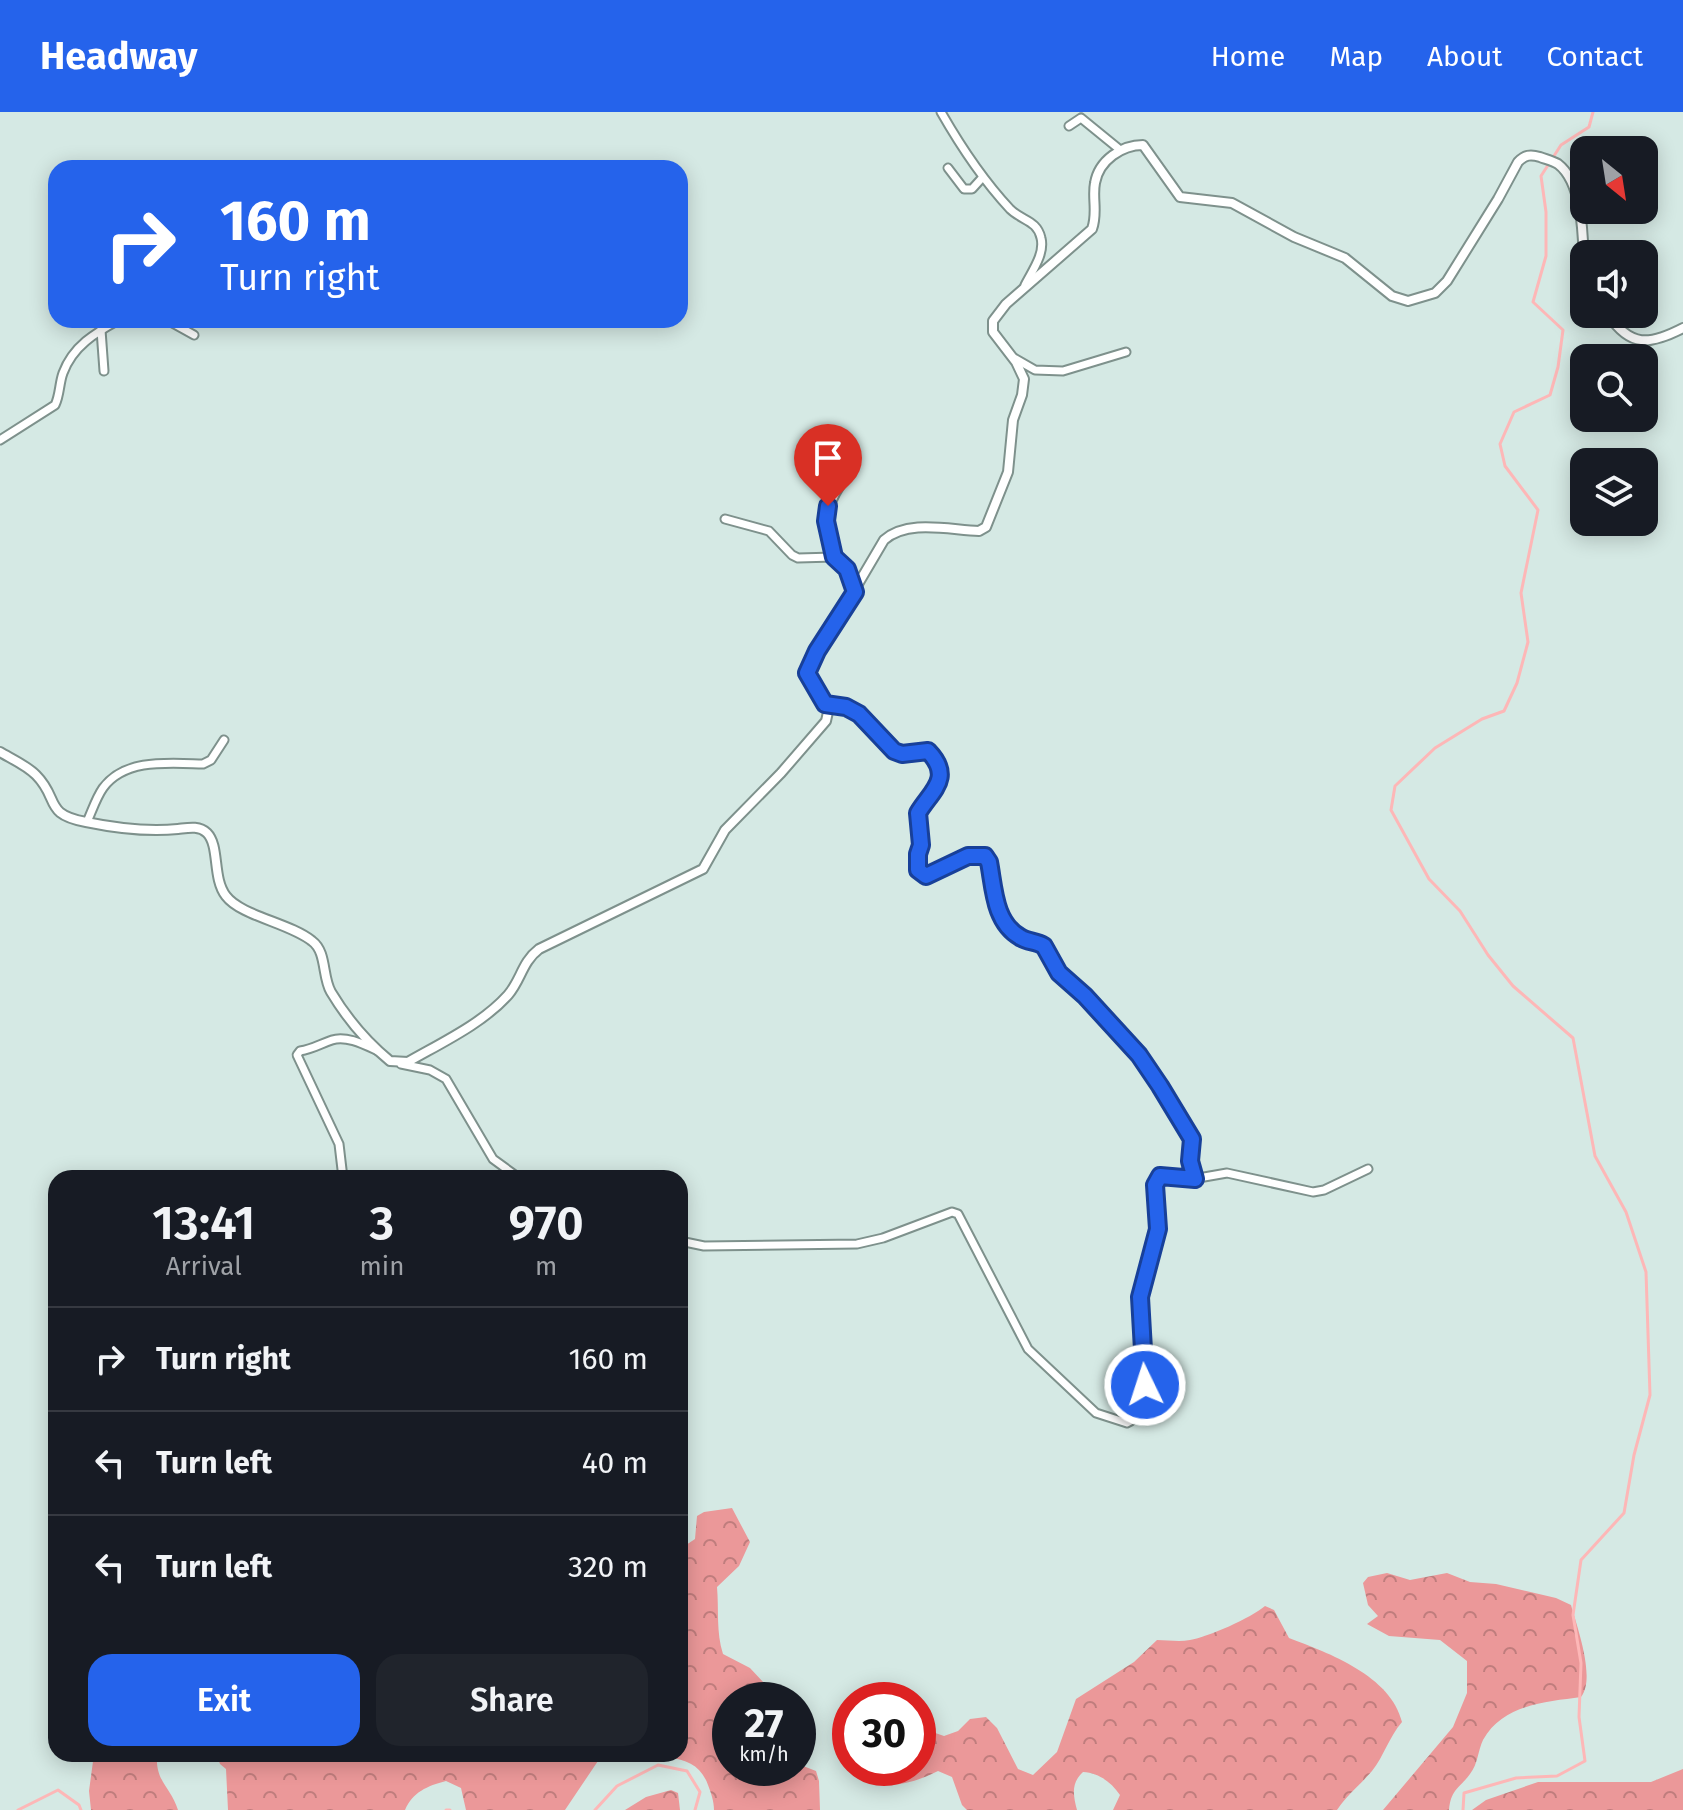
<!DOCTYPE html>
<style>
body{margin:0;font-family:"Fira Sans",sans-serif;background:#20242c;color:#f1f3f6;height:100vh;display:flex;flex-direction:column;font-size:30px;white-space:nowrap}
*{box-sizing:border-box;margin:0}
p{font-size:26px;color:#9ea1a6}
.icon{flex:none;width:44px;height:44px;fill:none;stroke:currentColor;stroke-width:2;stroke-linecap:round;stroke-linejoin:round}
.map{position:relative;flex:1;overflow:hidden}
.drawer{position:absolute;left:48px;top:1058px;width:640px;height:592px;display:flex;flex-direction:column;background:#171b24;border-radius:24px;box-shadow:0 4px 20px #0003}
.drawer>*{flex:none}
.top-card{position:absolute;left:48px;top:48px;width:640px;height:168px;border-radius:24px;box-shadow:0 4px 20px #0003;background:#2563eb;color:#fff;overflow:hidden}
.needle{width:52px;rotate:150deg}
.tools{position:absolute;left:1570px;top:24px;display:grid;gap:16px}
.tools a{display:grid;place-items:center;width:88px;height:88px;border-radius:16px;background:#171b24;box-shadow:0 4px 20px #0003;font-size:40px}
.speed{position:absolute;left:712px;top:1570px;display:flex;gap:16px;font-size:40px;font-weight:700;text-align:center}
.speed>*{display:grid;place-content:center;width:104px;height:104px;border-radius:50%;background:#171b24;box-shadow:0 4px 20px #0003;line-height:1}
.speed small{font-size:20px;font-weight:400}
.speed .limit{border:12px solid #d22;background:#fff;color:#111}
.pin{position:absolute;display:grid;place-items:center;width:68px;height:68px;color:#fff;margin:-82px -34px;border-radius:50% 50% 50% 0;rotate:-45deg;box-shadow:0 0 8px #0007}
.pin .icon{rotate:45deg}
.me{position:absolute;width:88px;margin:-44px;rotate:356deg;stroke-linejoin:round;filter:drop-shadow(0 0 6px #0008)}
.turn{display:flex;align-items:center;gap:28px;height:168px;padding:0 40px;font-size:36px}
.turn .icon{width:104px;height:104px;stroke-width:2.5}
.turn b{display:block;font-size:56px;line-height:68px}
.eta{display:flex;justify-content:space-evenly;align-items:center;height:136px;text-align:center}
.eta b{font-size:48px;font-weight:600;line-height:56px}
.button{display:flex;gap:16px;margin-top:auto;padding:16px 40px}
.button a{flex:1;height:92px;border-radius:24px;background:#2563eb;color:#fff;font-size:32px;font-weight:600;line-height:92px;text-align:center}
.button a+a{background:#20242c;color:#f1f3f6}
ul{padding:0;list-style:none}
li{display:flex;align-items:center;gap:24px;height:104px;padding:0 40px;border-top:2px solid #363941}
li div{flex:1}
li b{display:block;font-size:30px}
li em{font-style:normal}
header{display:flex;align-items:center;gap:48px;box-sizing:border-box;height:112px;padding:0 40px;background:#2563eb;color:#fff}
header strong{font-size:38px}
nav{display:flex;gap:44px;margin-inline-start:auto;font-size:28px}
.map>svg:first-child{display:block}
.forest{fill:url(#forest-crowns)}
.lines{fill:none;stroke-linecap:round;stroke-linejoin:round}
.stream{stroke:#fdb7b7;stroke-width:3}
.minor-casing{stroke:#7e918c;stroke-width:11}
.tertiary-casing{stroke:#7e918c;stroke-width:12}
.minor{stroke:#fff;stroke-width:7}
.tertiary{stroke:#fff;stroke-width:8}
.route-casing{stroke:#184099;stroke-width:20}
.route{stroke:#2563eb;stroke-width:14}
</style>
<header>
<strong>Headway</strong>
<nav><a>Home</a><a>Map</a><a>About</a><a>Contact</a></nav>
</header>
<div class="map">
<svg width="1683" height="1698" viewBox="0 0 1683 1698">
<defs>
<pattern id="forest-crowns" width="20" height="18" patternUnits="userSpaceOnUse" patternTransform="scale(2)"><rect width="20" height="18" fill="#eb9899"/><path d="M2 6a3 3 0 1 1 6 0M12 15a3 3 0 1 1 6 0" fill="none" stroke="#bf7d7d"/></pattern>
</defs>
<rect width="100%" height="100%" fill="#d5e9e4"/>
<g class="forest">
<path d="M732,1396L750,1430L739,1454L717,1475C719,1498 716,1520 723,1542L750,1556L780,1588H730V1656H798V1652L816,1659L819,1669L820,1698H714C714,1689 711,1681 708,1673C695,1636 653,1648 622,1642H680V1437L695,1427L697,1404L704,1400Z"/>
<path d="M1387,1461L1410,1468L1447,1461L1470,1470L1496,1472L1556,1486L1571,1493C1577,1515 1596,1566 1581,1585C1546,1590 1503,1592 1483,1628C1478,1638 1478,1652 1470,1662C1459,1677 1451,1677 1449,1698H1383L1453,1615L1467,1581V1549L1440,1528L1389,1524L1367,1512L1378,1504L1368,1493L1363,1471L1368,1465Z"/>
<path d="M1265,1494L1274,1498L1289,1526C1329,1541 1391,1564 1402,1610C1389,1625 1384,1644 1372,1659C1360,1673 1347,1683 1337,1698H1113L1120,1683C1111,1670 1099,1661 1083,1660C1071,1671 1073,1683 1077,1698H967L962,1693L952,1665L938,1659C910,1673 880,1681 854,1659L855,1656H918V1615L944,1624L958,1619L970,1607L986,1605L997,1616L1018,1657L1033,1663L1057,1640L1076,1587L1134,1550L1157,1528C1168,1528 1179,1530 1190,1528C1208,1525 1251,1506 1265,1494Z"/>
<path d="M94,1642H157C155,1670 171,1675 178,1698H91L89,1679Z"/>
<path d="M216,1642H610L600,1646L565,1698H466L461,1676L446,1669C427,1674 413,1680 405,1698H228L226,1657L220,1652Z"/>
<polygon points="1683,1657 1683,1698 1472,1698 1486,1688 1538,1670 1651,1670"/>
<polygon points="671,1678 678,1681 680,1698 625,1698 646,1685"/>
</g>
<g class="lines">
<g class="stream">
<polyline points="18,1698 58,1678 79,1693 81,1698"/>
<polyline points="446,1698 450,1698"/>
<polyline points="595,1698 617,1674 658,1653 687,1659 700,1680 695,1698"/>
<polyline points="1463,1698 1464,1681 1516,1666 1557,1664 1585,1649 1579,1605 1581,1551 1573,1503 1581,1448 1624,1401 1634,1343 1650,1283 1646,1160 1626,1100 1595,1044 1573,926 1513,874 1488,843 1460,799 1429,767 1391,698 1395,674 1435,636 1482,607 1504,599 1517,571 1528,530 1521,481 1538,398 1505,354 1500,332 1514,300 1550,283 1558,255 1563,218 1533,190 1546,144 1546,100 1541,64 1561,33 1589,15 1593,0"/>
</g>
<defs>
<g id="minor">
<path d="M941,0C961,35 983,68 1010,97C1022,109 1037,108 1041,126C1045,142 1032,159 1025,173"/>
<polyline points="1069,14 1081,6 1119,37"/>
<polyline points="948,56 964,77 972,77 982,66"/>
<polyline points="167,208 194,223"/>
<polyline points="101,218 104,259"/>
<polyline points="1014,246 1035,258 1063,259 1126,240"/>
<path d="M0,328L55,293C60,283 59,272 63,261C73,234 95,221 119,208"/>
<polyline points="725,407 769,419 792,443 798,446 834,445 847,457 855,480"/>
<path d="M834,445C824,408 824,395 847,364"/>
<path d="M825,592L846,595L859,602L894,639L902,642L928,639C954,665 930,679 918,701L921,733L918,742V758L926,764L968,744H985L989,750C994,776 994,810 1020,825C1027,830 1036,829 1044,834L1059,861L1085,884L1139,943L1160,974L1192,1027L1190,1049L1195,1067"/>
<path d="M87,710C92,699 96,686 103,676C125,646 169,651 203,652L211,648L224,628"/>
<polyline points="401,952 430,958 446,967 493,1047 519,1066"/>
<path d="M343,1066L339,1032L297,943L300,939C313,937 320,932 332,928C346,923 365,933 378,939"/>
<path d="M680,1129L704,1134L857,1132L883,1126L952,1100L958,1102L1028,1237L1096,1301L1127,1311C1157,1300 1139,1215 1140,1188C1141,1163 1154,1141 1158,1116C1160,1100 1153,1083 1156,1067L1166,1064L1187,1068L1227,1061L1313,1080L1324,1078L1368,1057"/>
</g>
<g id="tertiary">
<path d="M1608,202C1630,236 1650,233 1683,216"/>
<path d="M0,640C12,647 26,653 36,663C60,687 43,702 86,710C115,716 148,720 178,717C187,716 199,713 207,721C220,734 212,766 226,784C241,804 290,811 312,829C327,840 322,865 331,880C346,905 368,931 390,949L408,950C441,931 482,912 508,883C521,868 522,850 539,837L703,757L725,718L781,661L826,609L828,600L808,563V557L884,428C908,407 949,418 979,419L986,415L1008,360L1013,308L1022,283L1024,267L1016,250L993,220V209L1006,192L1092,117C1098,101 1092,86 1095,71C1099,48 1122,33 1143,33L1180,85L1232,91L1294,125L1345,146L1392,184L1408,189L1435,181L1447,169L1498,87L1518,50C1525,43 1530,42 1540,45C1545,47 1553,49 1558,52C1583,71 1583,125 1584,153"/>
</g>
</defs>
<use href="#minor" class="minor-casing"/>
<use href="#tertiary" class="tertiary-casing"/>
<use href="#minor" class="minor"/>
<use href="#tertiary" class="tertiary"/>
</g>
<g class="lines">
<defs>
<path id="route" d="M828,394L826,409L834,445L847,457L855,480L817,539L807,561L825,592L846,595L859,602L894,639L902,642L928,639C954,666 931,679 918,701L921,733L918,742V758L926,764L968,744H985L989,750C994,776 994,810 1020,825C1027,830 1036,829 1044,834L1059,861L1085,884L1139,943L1160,974L1192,1027L1190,1049L1195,1067L1160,1064L1155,1073L1158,1117L1140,1185L1145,1273"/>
</defs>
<use href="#route" class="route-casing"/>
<use href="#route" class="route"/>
</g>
</svg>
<div class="tools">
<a><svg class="needle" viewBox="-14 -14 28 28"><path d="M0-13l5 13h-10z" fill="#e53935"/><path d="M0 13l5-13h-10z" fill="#9ea1a6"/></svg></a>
<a><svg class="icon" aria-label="sound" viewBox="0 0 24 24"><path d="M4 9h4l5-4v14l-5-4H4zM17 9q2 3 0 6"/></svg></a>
<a><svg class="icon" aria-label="search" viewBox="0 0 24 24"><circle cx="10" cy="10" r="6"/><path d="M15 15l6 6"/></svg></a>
<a><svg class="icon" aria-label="layers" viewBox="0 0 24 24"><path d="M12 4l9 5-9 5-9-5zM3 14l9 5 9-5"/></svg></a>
</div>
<div class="speed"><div>27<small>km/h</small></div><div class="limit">30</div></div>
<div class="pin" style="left:828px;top:394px;background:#d93025"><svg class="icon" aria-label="arrive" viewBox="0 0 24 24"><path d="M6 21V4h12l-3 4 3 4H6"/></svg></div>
<svg class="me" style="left:1145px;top:1273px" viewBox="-20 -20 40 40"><circle r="17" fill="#2563eb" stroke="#fff" stroke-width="3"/><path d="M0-11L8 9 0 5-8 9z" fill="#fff"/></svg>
<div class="top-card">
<div class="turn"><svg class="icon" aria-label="right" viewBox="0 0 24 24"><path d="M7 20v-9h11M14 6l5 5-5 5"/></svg><div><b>160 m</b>Turn right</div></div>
</div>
<section class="drawer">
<div class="eta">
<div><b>13:41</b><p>Arrival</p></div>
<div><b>3</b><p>min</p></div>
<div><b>970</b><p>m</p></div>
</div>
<ul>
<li><svg class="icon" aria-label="right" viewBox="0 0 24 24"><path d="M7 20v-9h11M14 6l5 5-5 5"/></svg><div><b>Turn right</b></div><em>160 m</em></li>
<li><svg class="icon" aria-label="left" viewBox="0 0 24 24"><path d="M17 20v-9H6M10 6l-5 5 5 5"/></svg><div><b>Turn left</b></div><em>40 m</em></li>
<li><svg class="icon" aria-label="left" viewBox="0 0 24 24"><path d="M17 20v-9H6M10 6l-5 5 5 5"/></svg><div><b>Turn left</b></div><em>320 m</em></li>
</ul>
<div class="button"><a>Exit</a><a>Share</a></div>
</section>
</div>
